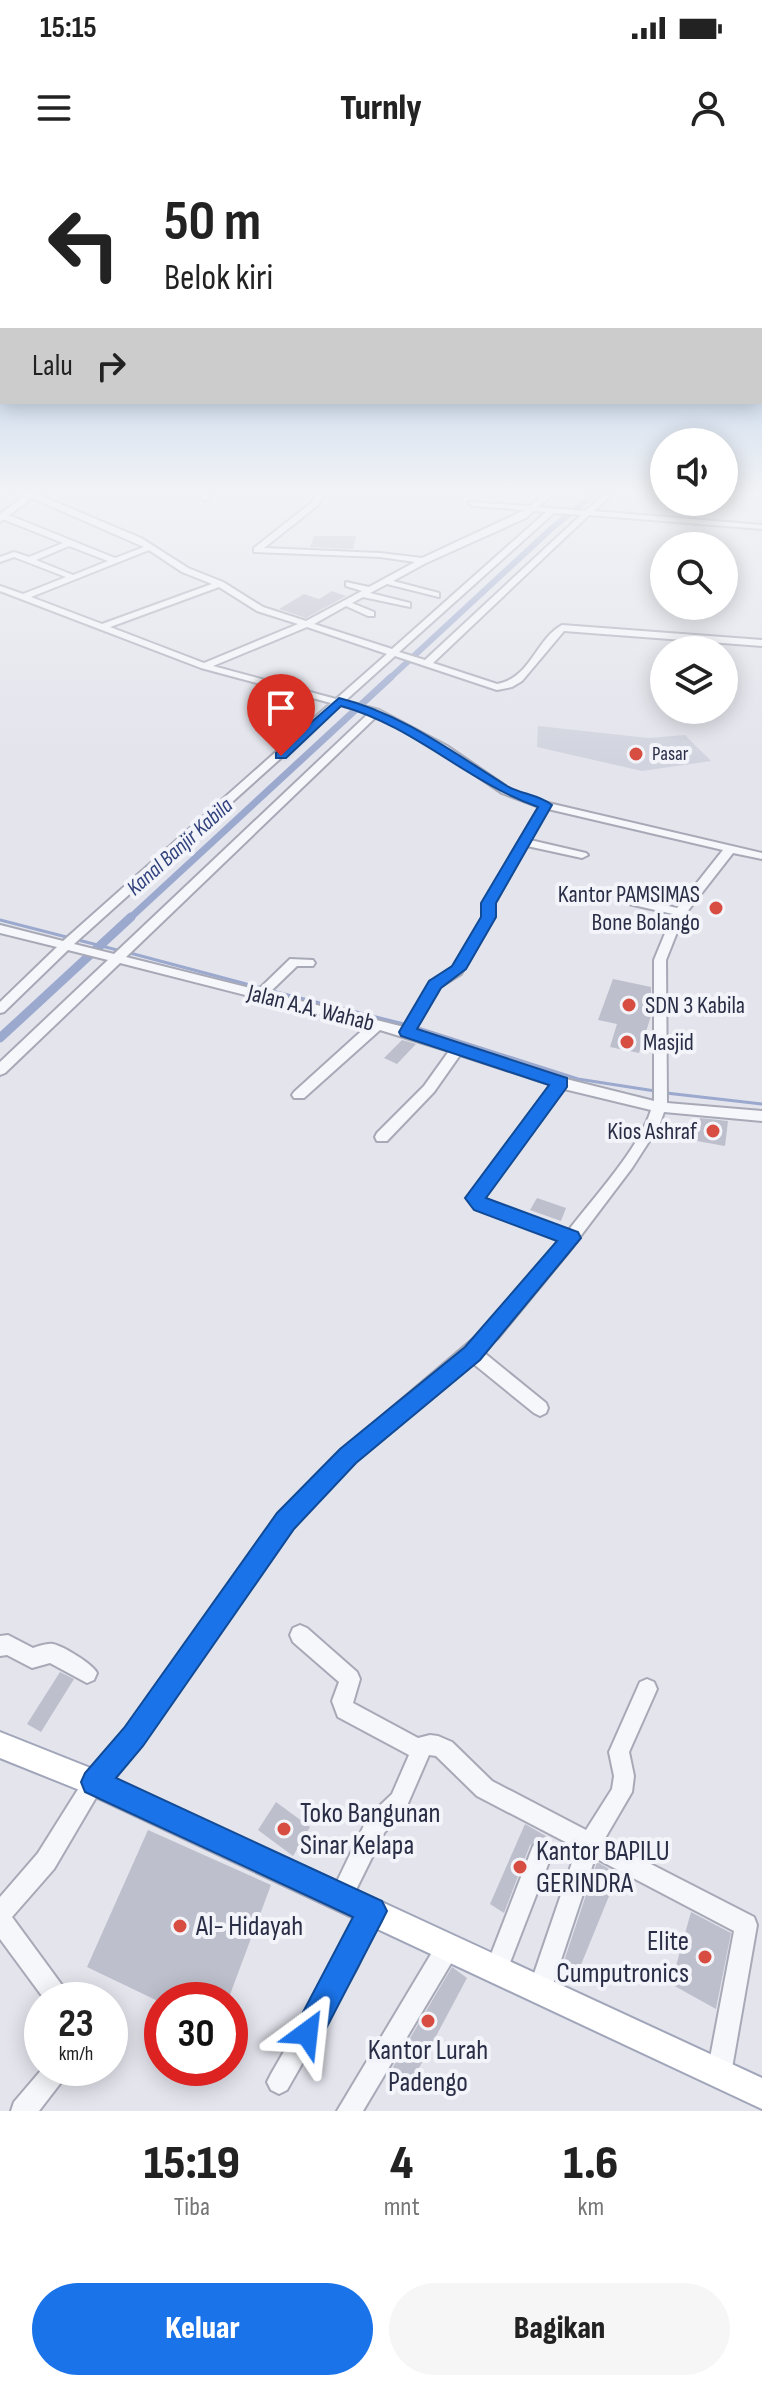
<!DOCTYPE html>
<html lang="id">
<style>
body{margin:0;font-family:"Sofia Sans Condensed",sans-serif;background:#f6f6f6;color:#222;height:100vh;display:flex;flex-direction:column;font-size:30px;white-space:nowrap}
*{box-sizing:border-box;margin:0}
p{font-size:26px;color:#767676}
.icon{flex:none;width:44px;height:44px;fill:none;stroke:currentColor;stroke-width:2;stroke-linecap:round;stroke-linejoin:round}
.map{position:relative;height:1951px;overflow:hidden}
.drawer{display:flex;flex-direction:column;background:#fff;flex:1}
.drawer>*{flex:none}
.top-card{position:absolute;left:0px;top:0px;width:762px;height:244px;box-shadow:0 4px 20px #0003;background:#fff;color:#222;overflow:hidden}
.buttons{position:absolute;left:650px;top:268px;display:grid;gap:16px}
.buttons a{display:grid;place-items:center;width:88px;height:88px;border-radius:50%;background:#fff;box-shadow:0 4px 20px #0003;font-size:40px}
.speed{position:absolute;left:24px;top:1822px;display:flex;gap:16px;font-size:40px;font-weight:700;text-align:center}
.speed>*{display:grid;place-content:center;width:104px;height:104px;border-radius:50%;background:#fff;box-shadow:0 4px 20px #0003;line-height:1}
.speed small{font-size:20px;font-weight:400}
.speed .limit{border:12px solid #d22;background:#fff;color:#111}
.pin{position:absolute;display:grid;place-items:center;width:68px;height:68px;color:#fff;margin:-82px -34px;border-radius:50% 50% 50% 0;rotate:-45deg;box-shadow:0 0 8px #0007}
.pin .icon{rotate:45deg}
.me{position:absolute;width:88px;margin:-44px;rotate:30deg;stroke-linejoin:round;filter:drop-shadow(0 0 6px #0008)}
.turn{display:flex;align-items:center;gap:28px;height:168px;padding:0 32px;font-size:36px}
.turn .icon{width:104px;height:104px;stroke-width:2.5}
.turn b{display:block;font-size:56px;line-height:68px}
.then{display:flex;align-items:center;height:76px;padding:0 32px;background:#0003;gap:16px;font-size:30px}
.eta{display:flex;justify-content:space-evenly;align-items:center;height:136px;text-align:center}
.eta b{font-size:48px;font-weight:800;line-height:56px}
.primary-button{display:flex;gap:16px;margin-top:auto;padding:16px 32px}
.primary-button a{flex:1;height:92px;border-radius:48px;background:#1a73e8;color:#fff;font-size:32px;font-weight:800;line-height:92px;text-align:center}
.primary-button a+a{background:#f6f6f6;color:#222}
.status{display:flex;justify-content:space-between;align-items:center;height:56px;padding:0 40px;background:#fff;direction:ltr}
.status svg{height:22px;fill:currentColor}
header{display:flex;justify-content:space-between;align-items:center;height:104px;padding:0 32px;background:#fff;font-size:36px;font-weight:800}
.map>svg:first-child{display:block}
.built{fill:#d1d3de}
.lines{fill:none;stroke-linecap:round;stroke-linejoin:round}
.stream{stroke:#9ca9ce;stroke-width:3}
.canal-far2{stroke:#9ca9ce;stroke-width:6}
.canal-far1{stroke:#9ca9ce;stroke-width:7}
.canal{stroke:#9ca9ce;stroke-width:9}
.building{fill:#bdbfcc}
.minor-casing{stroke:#a7a9b7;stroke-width:4}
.major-casing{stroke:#a1a5b9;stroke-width:4}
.minor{fill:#f6f7fa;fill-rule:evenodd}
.major{fill:#fff;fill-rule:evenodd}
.route{fill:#1a73e8;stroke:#114b97;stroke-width:2}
.poi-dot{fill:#d84d41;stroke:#f3f4f9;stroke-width:3}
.labels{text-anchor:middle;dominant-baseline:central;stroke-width:8;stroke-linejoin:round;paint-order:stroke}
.far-poi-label{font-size:20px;fill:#292d46;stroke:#f3f4f9;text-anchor:start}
.far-water-label{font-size:22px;font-style:italic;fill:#30417d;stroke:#f3f4f9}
.poi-label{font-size:24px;fill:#292d46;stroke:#f3f4f9;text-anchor:end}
.street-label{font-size:24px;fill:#292d46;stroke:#f3f4f9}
.near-poi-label{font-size:28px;fill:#292d46;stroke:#f3f4f9;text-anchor:start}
</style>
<div class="status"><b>15:15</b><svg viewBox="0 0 49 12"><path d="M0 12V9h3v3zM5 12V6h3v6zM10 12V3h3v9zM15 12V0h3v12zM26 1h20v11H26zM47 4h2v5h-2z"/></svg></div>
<header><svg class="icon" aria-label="menu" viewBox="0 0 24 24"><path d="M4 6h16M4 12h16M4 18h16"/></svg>Turnly<svg class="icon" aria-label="person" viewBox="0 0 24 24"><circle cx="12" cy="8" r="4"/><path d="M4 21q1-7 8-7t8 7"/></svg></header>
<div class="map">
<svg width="762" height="1951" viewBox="0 0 762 1951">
<rect width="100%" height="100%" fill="#e3e4ec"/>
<polygon class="built" points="538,566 648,578 685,575 711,601 642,611 537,587"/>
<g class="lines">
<g class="stream">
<polyline points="0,760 121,791"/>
<polyline points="130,793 261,828"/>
<polyline points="268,830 408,865"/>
<polyline points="415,867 578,919 655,931"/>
<polyline points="666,933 762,944"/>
</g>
<polyline class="canal-far2" points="389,519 551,369 599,330"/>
<polyline class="canal-far1" points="129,759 391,517"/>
<polyline class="canal" points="0,878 131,757"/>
</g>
<g class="building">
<polygon points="314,376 356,376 353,389 310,387"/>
<polygon points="332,431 346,436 306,458 279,449 304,434 319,439"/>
<polygon points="613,819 651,827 651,856 639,893 610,887 617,864 598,860"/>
<polygon points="402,880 416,884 397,904 384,898"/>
<polygon points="700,958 728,961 725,986 697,981"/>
<polygon points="537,1038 566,1048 561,1061 530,1050"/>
<polygon points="60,1512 74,1519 41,1572 27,1564"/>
<polygon points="276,1642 310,1667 293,1696 258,1670"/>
<polygon points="525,1664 546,1676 544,1681 530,1685 504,1753 490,1744"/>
<polygon points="148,1670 271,1725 228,1840 162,1840 162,1843 87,1807"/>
<polygon points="597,1702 618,1714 576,1817 562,1807"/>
<polygon points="691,1752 731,1773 716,1849 671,1824"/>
<polygon points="452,1807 467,1818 411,1923 393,1907"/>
</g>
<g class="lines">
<defs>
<g id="minor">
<path d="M3,330L34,333L141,378L188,408L223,422L263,447L306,461L362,431L346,426V422L369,427L415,402L380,397L254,392V388L311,343L320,330H327L317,346L264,388L380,393L422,398L525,350L473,346L469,344L470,342L530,346L541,336L542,330H548L549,337L538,347L585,351L610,330H617L594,351L762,365V369L589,355L433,503L497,524C531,518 535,480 562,465L762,480V486L564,471L522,521L512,527L497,530L395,496L345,541L379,550L447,586L510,629L544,642L762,693V699L733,693L683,757L666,800L667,943L762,951V961L664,952L659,966L632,1008L567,1094L498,1178L482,1191L546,1243L548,1248L546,1253L540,1256L534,1253L470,1201L354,1302L291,1367L141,1584L101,1629L54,1709L12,1757L67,1832L71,1840H45L0,1779V1737L38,1693L87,1615L127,1570L279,1355L342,1290L486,1168L561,1080L476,1049L468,1038L552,925L460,895L434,932L387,981H377L375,977L377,973L424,926L449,891L380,870L304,938H294L292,935L294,932L367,866L120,803L5,913L0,915V902L108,800L68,790L4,852L0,853V842L57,787L0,773V765L63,781L331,543L201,508L0,431V426L23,434L66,417L14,397L0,402V397L14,392L29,397L63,383L0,358V354H6L115,398L144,387L32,338L26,339ZM533,351L546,352L392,489L314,464L346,446L368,456H374V452L352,443L363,437L410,447V443L370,433L387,424L439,437V433L393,421L426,403L526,358ZM554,353L581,355L425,500L399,492ZM69,386L108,401L73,415L36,400ZM149,390L182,412L212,424L102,464L31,437ZM219,427L257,451L298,464L204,503L110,467ZM307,467L387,494L336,539L213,506ZM340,545L369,553L114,794L74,784ZM377,556L439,590L502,633L539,647L483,743V757L451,811L431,821L404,867L269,833L297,806H313L315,803L313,800L290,799L258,830L126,797ZM548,649L723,690L677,748L624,736L618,740L620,742L673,754L654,800V941L538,912L415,870L440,827L461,814L495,757V743L527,686L582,698L588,695L586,693L530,680ZM564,929L651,950C639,989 593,1038 568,1071L486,1041L483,1038Z"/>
<polygon points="204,330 218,330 210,333 209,339 205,341 201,339"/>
<polygon points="300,1465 307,1468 357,1512 360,1519 353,1543 418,1578 430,1575 438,1576 452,1582 492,1621 586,1670 612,1629 614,1616 609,1592 640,1522 647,1519 654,1522 657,1529 629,1592 634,1616 632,1632 604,1680 754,1757 757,1765 731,1914 727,1922 719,1926 711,1922 707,1914 734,1771 595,1698 548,1839 540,1843 532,1839 528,1831 577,1688 477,1636 436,1596 429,1595 406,1648 384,1673 349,1744 341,1747 333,1744 330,1736 368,1657 392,1634 409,1595 338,1557 332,1541 339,1522 293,1482 290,1475 293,1468"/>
<path d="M8,1475L33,1488C39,1486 47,1483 53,1484C63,1486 93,1504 97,1513L94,1520L87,1523L50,1503L32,1508L7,1495L0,1496V1476Z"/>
<polygon points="541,1683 549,1686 552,1694 504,1818 496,1821 488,1818 485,1810 533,1686"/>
<polygon points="372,1740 380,1743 383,1751 357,1808 287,1930 279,1934 271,1930 267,1922 271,1914 341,1792 364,1743"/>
<polygon points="448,1776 456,1779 459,1787 456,1795 363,1951 337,1951 440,1779"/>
<polygon points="43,1908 70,1908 66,1916 39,1951 11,1951 14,1942"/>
</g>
<g id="major">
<polygon points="33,330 43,330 0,362 0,354"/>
<polygon points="0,1572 103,1613 762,1918 762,1949 87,1633 0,1598"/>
</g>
</defs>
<use href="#minor" class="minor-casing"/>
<use href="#major" class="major-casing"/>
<use href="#minor" class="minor"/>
<use href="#major" class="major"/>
</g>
<linearGradient id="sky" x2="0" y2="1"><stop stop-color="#89b0de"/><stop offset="0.55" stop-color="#f2f3f6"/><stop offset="1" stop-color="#f2f3f6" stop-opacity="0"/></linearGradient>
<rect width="762" height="603" fill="url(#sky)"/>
<path class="route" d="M339,538C403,554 452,592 507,626C521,634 540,635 552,645L496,743V757L466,809L441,828L417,869L567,918V927L486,1038L578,1072L581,1078L480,1200L356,1303L294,1369L143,1586L116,1618L382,1741L387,1751L382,1761L318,1884L307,1889L296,1884L292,1873L353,1757L85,1632L81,1622L85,1613L124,1568L277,1353L340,1289L465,1187L557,1081L474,1050L465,1038L549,925L401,876L399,872L429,821L452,806L481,757V743L538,647C467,622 414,566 341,546L286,598H276V593Z"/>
<g class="poi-dot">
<circle cx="636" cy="594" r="8"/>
<circle cx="716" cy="748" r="8"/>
<circle cx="629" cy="845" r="8"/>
<circle cx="627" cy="882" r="8"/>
<circle cx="713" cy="971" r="8"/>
<circle cx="284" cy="1669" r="8"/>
<circle cx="520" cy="1707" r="8"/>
<circle cx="180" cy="1766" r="8"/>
<circle cx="705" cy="1797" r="8"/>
<circle cx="428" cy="1861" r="8"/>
</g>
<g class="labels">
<g class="far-poi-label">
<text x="652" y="594">Pasar</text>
</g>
<g class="far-water-label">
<text transform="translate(180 687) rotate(-42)">Kanal Banjir Kabila</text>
</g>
<g class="poi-label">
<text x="700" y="734">Kantor PAMSIMAS<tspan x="700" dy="28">Bone Bolango</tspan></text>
<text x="645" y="845" text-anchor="start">SDN 3 Kabila</text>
<text x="643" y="882" text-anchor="start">Masjid</text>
<text x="697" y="971">Kios Ashraf</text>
</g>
<g class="street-label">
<text transform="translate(311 848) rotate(14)">Jalan A.A. Wahab</text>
</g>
<g class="near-poi-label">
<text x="300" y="1653">Toko Bangunan<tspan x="300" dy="32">Sinar Kelapa</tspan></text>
<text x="536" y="1691">Kantor BAPILU<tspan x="536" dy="32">GERINDRA</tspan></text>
<text x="196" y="1766">Al- Hidayah</text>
<text x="689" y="1781" text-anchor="end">Elite<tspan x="689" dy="32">Cumputronics</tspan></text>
<text x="428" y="1890" text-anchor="middle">Kantor Lurah<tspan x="428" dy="32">Padengo</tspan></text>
</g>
</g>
</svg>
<div class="buttons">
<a><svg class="icon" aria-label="sound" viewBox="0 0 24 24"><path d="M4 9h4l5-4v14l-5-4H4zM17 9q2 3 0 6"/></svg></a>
<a><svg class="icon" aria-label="search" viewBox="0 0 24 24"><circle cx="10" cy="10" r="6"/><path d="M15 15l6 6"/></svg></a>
<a><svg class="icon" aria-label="layers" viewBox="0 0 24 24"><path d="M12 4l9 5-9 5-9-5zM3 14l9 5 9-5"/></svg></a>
</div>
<div class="speed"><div>23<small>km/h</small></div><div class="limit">30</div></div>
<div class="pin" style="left:281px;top:596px;background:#d93025"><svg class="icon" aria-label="arrive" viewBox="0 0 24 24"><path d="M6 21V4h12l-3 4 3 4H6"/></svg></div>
<svg class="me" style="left:307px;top:1873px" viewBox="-20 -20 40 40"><path d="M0-17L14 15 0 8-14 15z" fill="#1a73e8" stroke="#fff" stroke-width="4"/></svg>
<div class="top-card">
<div class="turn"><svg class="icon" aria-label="left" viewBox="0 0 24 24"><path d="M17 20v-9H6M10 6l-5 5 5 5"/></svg><div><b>50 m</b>Belok kiri</div></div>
<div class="then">Lalu<svg class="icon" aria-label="right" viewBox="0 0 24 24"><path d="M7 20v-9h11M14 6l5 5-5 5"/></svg></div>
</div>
</div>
<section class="drawer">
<div class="eta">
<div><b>15:19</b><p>Tiba</p></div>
<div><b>4</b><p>mnt</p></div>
<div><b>1.6</b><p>km</p></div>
</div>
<div class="primary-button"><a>Keluar</a><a>Bagikan</a></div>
</section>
